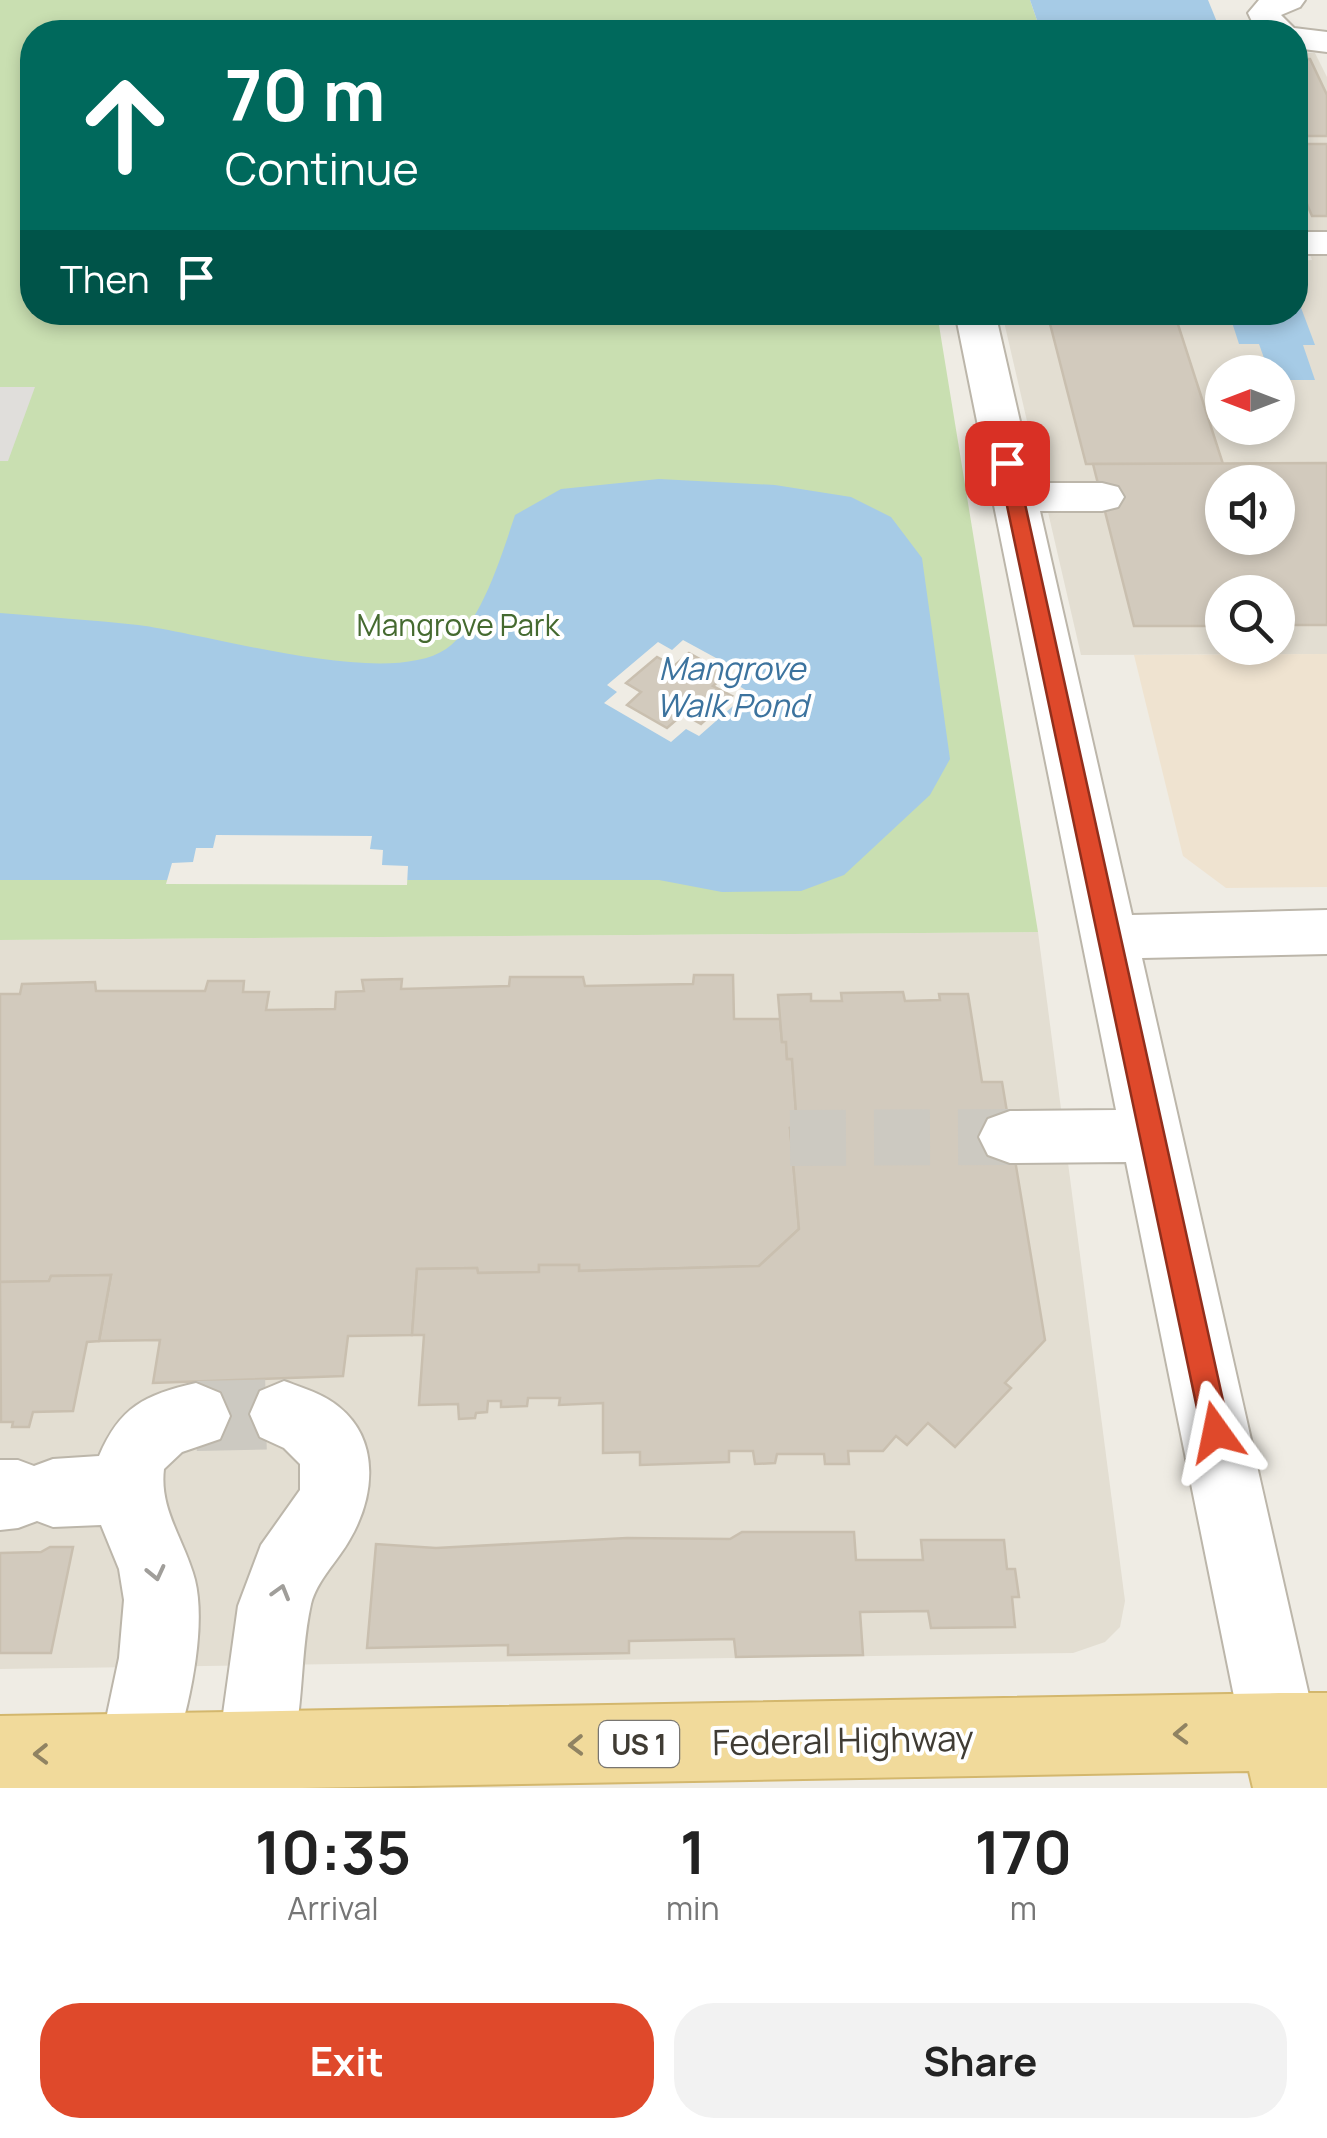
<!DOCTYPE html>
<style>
body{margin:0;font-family:Manrope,sans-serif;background:#f2f2f2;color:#222;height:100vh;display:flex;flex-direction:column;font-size:38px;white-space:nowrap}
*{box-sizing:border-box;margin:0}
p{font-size:32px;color:#767676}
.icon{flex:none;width:55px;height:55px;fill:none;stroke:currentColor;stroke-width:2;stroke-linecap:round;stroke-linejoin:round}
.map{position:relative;height:1788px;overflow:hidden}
.drawer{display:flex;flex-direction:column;background:#fff;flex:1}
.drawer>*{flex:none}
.banner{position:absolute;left:20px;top:20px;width:1288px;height:305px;border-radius:40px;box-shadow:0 5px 15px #0003;background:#00695c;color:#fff;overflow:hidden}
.needle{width:65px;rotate:270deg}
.buttons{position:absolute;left:1205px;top:355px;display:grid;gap:20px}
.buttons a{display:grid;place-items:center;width:90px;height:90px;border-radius:50%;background:#fff;box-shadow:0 5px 15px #0003;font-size:50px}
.pin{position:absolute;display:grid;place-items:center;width:85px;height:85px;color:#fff;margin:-42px;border-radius:20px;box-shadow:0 5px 15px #0006}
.me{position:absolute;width:110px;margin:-55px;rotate:348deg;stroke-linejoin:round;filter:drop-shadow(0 0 8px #0008)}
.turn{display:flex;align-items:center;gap:35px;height:210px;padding:0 40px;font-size:45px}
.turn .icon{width:130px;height:130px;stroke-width:2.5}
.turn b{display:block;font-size:70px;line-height:85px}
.then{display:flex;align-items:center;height:95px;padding:0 40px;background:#0003;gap:20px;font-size:38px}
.eta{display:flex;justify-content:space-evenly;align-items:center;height:170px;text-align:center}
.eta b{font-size:60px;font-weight:700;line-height:70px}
.action{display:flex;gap:20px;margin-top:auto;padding:20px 40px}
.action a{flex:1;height:115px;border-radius:40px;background:#df492b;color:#fff;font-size:40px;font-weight:700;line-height:115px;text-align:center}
.action a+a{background:#f2f2f2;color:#222}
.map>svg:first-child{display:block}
.residential{fill:#e3ded2;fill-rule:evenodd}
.commercial{fill:#efe3d0}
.green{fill:#c9dfb1}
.parking{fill:#e0dedb}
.water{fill:#a6cbe6}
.pier{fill:#efece4}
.building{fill:#d2cabd;stroke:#c9bfaf;stroke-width:2.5;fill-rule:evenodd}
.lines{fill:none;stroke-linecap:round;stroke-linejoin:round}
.minor-tunnel-far1{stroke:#ccc9c1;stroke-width:56;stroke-dasharray:56 28;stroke-linecap:butt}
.minor-tunnel{stroke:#ccc9c1;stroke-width:70;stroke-dasharray:70 35;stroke-linecap:butt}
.minor-casing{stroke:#bcb6aa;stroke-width:4}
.major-casing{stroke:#d3b76d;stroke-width:4}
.minor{fill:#fff;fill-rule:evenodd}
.major{fill:#f1da9b;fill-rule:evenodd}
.oneway{stroke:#a09e9a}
.oneway2{stroke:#908362}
.route{fill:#df492b;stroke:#912f1c;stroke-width:2.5}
.labels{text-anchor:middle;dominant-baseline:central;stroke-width:8;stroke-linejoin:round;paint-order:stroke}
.shield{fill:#fff;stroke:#797671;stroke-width:2.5}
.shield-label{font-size:28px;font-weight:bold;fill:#403c34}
.park-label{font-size:30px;fill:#456a30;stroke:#fff}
.water-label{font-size:32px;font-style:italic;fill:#3c739e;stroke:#fff}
.near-street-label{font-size:35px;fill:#403c34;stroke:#fff}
</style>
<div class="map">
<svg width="1327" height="1788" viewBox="0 0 1327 1788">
<rect width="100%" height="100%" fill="#efece4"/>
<g class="residential">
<path d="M1295,53H1315L1327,77V654L1081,655L1002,313L1295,312V261L1312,260L1295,212ZM1222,372H1278V428H1222ZM1222,482H1278V538H1222ZM1222,592H1278V648H1222Z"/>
<polygon points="1038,932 1125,1601 1120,1627 1105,1642 1073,1653 0,1669 0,940"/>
</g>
<polygon class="commercial" points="1327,654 1327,887 1226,888 1183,856 1134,655"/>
<polygon class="green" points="0,0 1030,0 1041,32 32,32 32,312 937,313 1038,932 0,940"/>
<polygon class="parking" points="0,387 35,387 8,461 0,461"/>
<g class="water">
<polygon points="1030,0 1208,0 1221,32 1041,32"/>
<polygon points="1295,305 1300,305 1315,345 1303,345 1315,380 1278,380 1278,372 1269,372 1259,344 1239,344 1229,313 1295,312"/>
<path d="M659,479L775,485L851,497L891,517L922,558L950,759L930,795L844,875L801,891L722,892L659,880H0V613C46,617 92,620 138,625C210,634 387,689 446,649C481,625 502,554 515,515L561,489Z"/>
</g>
<g class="pier">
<polygon points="683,640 749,676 739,686 749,692 699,736 686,729 671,742 604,703 617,692 607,685 658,642 672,650"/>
<polygon points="216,835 372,836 370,849 383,850 382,865 408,866 407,885 166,884 172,863 193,862 196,848 213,848"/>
</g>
<g class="building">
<polygon points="1295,59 1310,59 1327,95 1327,136 1295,136"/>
<polygon points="1295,144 1327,144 1327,216 1312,216 1295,176"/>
<polygon points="1047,312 1174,312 1223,464 1086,464"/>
<path d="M1327,463V625H1278V592H1222V626H1134L1093,464ZM1222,482H1278V538H1222Z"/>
<polygon points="689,653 727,674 713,686 732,696 701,724 683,714 667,728 627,705 641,692 626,683 657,657 674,666"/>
<polygon points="694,975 733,975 734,1019 780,1019 782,1042 786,1042 787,1059 792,1059 797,1126 790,1128 799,1229 759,1266 579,1271 579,1265 539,1265 539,1272 478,1273 477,1268 417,1269 412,1335 348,1336 343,1376 153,1383 160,1340 99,1341 111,1275 51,1276 49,1281 0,1282 0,994 20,994 22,984 95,982 96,991 205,991 208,981 244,981 243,992 269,992 266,1010 335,1009 336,992 364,991 362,980 402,979 401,989 509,986 510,977 583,977 585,986 693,984"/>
<polygon points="903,992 905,1001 940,1000 939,994 968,994 982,1082 1002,1082 1045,1340 1005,1383 1011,1388 955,1447 928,1423 907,1445 896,1436 883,1451 848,1451 849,1464 825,1464 824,1454 777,1454 775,1463 755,1464 753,1451 729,1451 729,1462 640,1465 640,1452 603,1453 603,1403 559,1405 560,1398 528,1398 527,1406 501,1407 501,1401 488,1401 487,1412 476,1413 475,1418 459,1419 458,1404 419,1405 424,1335 412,1335 417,1269 477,1268 478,1273 539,1272 539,1265 579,1265 579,1271 759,1266 799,1229 790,1128 797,1126 792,1059 787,1059 786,1042 782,1042 778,995 811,994 811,1001 842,1001 841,993"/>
<polygon points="111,1275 99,1341 87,1342 73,1411 33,1412 29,1427 12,1427 13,1422 1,1422 0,1282 49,1281 51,1276"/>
<polygon points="742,1532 854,1532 856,1560 923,1560 921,1540 1004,1540 1007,1569 1015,1569 1019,1597 1012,1597 1015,1627 931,1628 928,1611 860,1612 863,1655 736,1657 734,1639 629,1641 629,1653 508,1655 508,1645 367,1648 376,1544 436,1548 627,1538 730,1539"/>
<polygon points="50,1547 73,1547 51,1653 0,1653 0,1553 41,1552"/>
</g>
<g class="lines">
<polyline class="minor-tunnel-far1" points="790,1138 1010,1137"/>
<polyline class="minor-tunnel" points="196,1416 284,1414"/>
<defs>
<g id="minor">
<polygon points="1259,0 1305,0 1300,7 1281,15 1294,28 1327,32 1327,52 1295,48 1295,32 1257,32 1248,13"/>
<rect x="1295" y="232" width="32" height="22"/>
<polygon points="955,312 995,312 1034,483 1102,483 1118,487 1124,497 1118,507 1102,511 1040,511 1132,915 1327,910 1327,954 1142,958 1317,1731 1306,1758 1279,1769 1252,1758 1241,1731 1126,1162 1010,1163 988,1155 979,1137 988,1119 1010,1111 1116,1110"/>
<path d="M284,1381C303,1388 324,1394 339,1407C381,1441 374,1498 350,1539C338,1561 317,1580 311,1604C298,1662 306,1723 283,1777L255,1788L229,1777L218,1750L238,1606L261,1545L300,1490V1464L284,1448L260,1437L250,1414L260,1391Z"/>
<path d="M196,1383L220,1393L230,1416L220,1439L182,1452L164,1469C159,1510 185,1541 195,1580C208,1633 185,1729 164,1779C142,1788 132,1788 110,1779L99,1752L119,1658L124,1600L119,1569L101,1525L53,1527L37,1521L18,1528L0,1530V1460H18L34,1466L53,1459L99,1456C120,1407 144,1395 196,1383Z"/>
</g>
<polygon id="major" points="1279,1693 1327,1693 1327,1788 1253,1788 1249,1771 302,1788 0,1788 0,1716"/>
</defs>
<use href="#minor" class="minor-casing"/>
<use href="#major" class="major-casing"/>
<use href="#minor" class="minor"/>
<use href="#major" class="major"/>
</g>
<defs><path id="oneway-chevron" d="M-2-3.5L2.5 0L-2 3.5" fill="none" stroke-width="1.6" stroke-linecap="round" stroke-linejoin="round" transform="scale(2.5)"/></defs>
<g class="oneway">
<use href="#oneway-chevron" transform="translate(156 1573) rotate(77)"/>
<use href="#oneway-chevron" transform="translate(281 1592) rotate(-74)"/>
</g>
<g class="oneway2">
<use href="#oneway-chevron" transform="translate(1181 1734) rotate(178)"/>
<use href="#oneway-chevron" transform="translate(576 1745) rotate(179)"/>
<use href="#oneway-chevron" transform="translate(41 1754) rotate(179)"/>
</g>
<polygon class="route" points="1007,457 1016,463 1230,1432 1226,1441 1216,1445 1206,1441 1202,1432 998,463"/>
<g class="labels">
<rect class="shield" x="599" y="1721" width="80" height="46" rx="8"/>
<g class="shield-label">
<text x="639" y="1744">US 1</text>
</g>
<g class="park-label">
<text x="458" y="624">Mangrove Park</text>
</g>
<g class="water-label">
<text x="732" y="668">Mangrove<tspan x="732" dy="37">Walk Pond</tspan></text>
</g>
<g class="near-street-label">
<text transform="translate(843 1740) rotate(-1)">Federal Highway</text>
</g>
</g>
</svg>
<div class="buttons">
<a><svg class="needle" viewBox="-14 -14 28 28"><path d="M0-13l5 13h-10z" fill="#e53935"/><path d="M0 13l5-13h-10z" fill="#767676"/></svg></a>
<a><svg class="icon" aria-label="sound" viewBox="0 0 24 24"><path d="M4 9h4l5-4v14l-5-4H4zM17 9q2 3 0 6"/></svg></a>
<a><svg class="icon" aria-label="search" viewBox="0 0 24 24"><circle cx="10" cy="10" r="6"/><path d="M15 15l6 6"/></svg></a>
</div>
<div class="pin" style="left:1007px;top:463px;background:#d93025"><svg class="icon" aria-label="arrive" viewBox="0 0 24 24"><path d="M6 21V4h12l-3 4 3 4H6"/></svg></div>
<svg class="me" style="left:1216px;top:1432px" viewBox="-20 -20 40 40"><path d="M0-17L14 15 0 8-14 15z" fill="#df492b" stroke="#fff" stroke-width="4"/></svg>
<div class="banner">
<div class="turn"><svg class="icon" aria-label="ahead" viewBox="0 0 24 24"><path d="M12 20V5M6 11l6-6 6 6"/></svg><div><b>70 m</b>Continue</div></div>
<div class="then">Then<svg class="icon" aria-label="arrive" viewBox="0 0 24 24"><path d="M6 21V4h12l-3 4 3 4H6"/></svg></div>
</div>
</div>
<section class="drawer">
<div class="eta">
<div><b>10:35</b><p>Arrival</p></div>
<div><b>1</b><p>min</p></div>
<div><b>170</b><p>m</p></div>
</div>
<div class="action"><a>Exit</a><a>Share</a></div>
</section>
